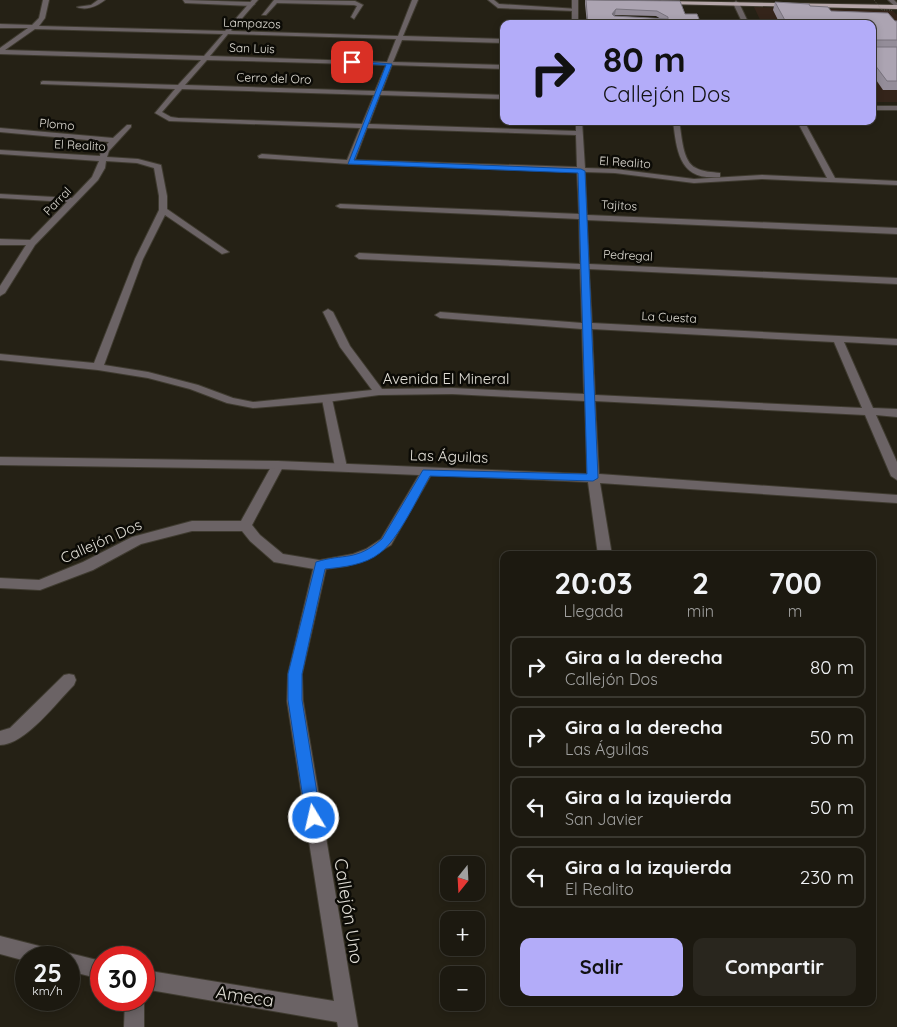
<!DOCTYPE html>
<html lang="es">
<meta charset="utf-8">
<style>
body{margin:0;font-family:Quicksand,sans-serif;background:#29261e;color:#f1f3f6;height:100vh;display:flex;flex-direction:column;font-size:19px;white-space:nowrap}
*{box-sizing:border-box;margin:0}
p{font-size:16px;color:#a0a09f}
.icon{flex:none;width:28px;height:28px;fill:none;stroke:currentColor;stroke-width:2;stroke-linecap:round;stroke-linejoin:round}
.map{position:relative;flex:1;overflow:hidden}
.drawer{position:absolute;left:500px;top:551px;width:376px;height:455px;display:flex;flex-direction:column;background:#1c1910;border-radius:10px;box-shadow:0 2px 8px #0003,0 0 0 1px #3a3830}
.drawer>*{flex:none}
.banner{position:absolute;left:500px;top:20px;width:376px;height:105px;border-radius:10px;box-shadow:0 2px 8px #0003,0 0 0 1px #3a3830;background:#b3acf9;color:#111;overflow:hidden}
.needle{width:32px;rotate:198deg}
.controls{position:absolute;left:440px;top:856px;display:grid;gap:10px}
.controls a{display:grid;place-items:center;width:45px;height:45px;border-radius:10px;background:#1c1910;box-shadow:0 2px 8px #0003,0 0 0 1px #3a3830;font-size:25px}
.speed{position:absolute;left:15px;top:946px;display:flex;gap:10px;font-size:25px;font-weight:700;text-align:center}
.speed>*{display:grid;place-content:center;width:65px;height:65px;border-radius:50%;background:#1c1910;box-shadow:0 2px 8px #0003,0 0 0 1px #3a3830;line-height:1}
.speed small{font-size:12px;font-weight:400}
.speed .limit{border:8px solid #d22;background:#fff;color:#111}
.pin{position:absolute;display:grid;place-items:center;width:42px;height:42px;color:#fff;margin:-21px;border-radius:10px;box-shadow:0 2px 8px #0006}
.me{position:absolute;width:55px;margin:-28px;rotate:351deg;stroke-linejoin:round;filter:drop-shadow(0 0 4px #0008)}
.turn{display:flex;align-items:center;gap:18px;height:105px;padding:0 20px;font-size:22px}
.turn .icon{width:65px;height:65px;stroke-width:2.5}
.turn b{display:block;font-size:35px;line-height:42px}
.eta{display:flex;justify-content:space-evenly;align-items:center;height:85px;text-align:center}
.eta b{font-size:30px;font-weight:700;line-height:35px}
.primary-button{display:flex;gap:10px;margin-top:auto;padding:10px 20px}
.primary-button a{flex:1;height:58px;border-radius:10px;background:#b3acf9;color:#111;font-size:20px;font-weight:700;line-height:58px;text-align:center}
.primary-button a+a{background:#29261e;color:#f1f3f6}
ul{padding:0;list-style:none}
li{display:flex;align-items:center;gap:15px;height:62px;margin:0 10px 8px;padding:0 10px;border:2px solid #3a3830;border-radius:10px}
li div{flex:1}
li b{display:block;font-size:19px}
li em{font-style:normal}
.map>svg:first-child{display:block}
.education{fill:#34241a}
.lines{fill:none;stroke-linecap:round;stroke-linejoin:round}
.service-casing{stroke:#3f3b30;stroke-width:2}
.minor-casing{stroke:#3f3b30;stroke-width:2}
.primary-casing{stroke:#3f3b30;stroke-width:2}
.service{fill:#6b6365;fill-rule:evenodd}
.minor{fill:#6b6365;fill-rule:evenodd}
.primary{fill:#b5a6a9;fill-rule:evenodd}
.path-bridge{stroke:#848076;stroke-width:1;stroke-dasharray:0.5 2;stroke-linecap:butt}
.wall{fill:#948d99;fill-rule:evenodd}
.shaded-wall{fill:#78737d}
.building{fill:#aca4b2;stroke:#78737d;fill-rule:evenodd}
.route{fill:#1a73e8;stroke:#114b97}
.labels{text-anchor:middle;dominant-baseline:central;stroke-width:5;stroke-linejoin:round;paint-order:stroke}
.far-street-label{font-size:12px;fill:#e1ded6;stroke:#0c0b06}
.street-label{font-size:15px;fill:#e1ded6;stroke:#0c0b06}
.near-street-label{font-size:18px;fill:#e1ded6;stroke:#0c0b06}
</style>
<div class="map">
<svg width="897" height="1027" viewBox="0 0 897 1027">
<rect width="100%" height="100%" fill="#252115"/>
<g class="education">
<polygon points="754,7 893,11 897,15 897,48 872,24 762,24"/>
<polygon points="872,56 897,57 897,102 873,102"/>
</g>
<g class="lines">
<defs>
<g id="service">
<path d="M98,0H105C97,6 87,11 77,7L91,5Z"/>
<polygon points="183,0 252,2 255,4 252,6 185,3"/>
<polygon points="274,0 355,1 363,5 354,19 351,17 357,6 354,5 277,3 266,15 262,15"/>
<polygon points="488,0 494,0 499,4 578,9 575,11 498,8"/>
<polygon points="327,396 332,399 347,467 341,471 335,467 322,399"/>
<polygon points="278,461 284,465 252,525 260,535 283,554 325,561 327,565 325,569 320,570 274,562 250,541 242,531 192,531 141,544 93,570 40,590 0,588 0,578 39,580 83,562 132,537 192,521 241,521 272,465"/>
</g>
<g id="minor">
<path d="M43,0H49L45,18L39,26L225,31L252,0H258L231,31L398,36L412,0H418L403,36L504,39V43L402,40L393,62L504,65V69L392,65L382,91L504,95V99L380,95L369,124L576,131V121H582L585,168L615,169L694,179L762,175L827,178L797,121H804L835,178L897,181V185L762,179L694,183L615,173L585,172L587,215L897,228V234L587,220L589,264L897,278V284L589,269L592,323L897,339V345L844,342L873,408L897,409V417L876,415L897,462V480L891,476L865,415L595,401L599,474L897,495V503L600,483L612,555H598L588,482L431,475L391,545L368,559L347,566L326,569L302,674L303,701L358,1027H338L337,1022L144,989V970L334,1001L287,701L288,674L315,561L353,554L366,549L381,539L419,475L278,469L0,465V457L278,461L587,474L585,401L452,394L379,395L327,402L253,408L227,403L190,389L148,378L98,370L0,360V354L94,363L135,259L159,210V196L154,168L137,163L106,161L105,168L98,180L35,245L5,293L0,296V286L26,245H0V239L30,240L67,202L0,198V194L72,198L92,177L99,161L0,154V150L100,156L101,150L109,142L0,132V128L113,138L127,125H131V127L109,151L107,157L138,159L161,165L167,196V209L229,252L222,254L165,215L143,259L104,365L148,372L198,385L233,398L253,402L372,390L340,347L323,312L328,309L333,312L350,346L382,389L452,388L584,394L582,329L440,318L435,315L440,312L582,323L580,269L359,259L355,256L359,253L580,264L579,219L340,208L336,206L340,204L579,214L577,172L350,164L259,158L258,156L262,154L347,160L360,128L169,121L155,113L175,89L41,84V82L43,81L178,85L201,60L0,54V48L28,28H0V24L32,25L39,18ZM35,29L223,34L204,56L5,50ZM228,34L396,39L387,62L210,56ZM207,60L386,65L375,91L185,85ZM182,89L374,95L362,124L178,118L171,117L162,112ZM367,128L576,135L577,167L355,160ZM592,329L834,342L862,408L595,395Z"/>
<rect x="572" y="0" width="6" height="24"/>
<polygon points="888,0 894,0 897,3 897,8"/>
<polygon points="736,1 739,3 749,24 743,24 733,3"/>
<rect x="872" y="106" width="25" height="4"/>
<path d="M673,121H679C682,135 682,162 696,168C703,172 712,172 720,173V177C679,181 677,152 673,121Z"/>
<path d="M69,674L74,675L76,680L74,685C57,702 25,745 0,745V731L10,728L64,675Z"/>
<polygon points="0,936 51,949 58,951 60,958 26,958 26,961 0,954"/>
<polygon points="69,953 101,961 101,979 69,971 69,958 61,958"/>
<polygon points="144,998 144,1027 124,1027 125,1000 144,1000"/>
</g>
<polygon id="primary" points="662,1 897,5 897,9 664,4"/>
</defs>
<use href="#service" class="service-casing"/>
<use href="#minor" class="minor-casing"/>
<use href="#primary" class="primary-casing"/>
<use href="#service" class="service"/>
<use href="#minor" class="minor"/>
<use href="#primary" class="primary"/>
<polyline class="path-bridge" points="874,0 882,10 891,10 893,12"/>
</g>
<g class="wall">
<path d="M585,0L685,14L701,24H587L585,4ZM615,15L656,16L661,19L614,16Z"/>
<polygon points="775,2 810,6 831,11 897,21 897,90 883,90 872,74 872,24 780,24 773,10"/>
</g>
<polygon class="shaded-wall" points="616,9 615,15 611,20 612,14"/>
<g class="building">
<path d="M586,0L680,1L685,14H697L701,24H588ZM616,9L657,11L668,17V19L614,16L612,14Z"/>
<polygon points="775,2 809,4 810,6 828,7 831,11 888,13 895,21 897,21 897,40 875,40 873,42 875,47 897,47 897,81 887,81 872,61 872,24 787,24"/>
</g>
<path class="route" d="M350,61L392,64L354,160L581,169L585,171L598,478L593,481L430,476C418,497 398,540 380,553C365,565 344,567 325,569L302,674V700L321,818L319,823L314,825L308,823L306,818L288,700V674L316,562C345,553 355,562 382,539L423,470L587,474L578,173L348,164L386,65L352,64Z"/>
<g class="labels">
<g class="far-street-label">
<text transform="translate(252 23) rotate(2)">Lampazos</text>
<text transform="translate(252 48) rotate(2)">San Luis</text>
<text transform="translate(274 78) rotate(2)">Cerro del Oro</text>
<text transform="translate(57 124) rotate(5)">Plomo</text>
<text transform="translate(80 145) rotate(3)">El Realito</text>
<text transform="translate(625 162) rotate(4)">El Realito</text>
<text transform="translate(57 201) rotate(-46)">Parral</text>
<text transform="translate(619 205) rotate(3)">Tajitos</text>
<text transform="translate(628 255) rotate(3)">Pedregal</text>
<text transform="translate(669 317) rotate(3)">La Cuesta</text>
</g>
<g class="street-label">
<text x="446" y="378">Avenida El Mineral</text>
<text transform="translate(449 456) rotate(2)">Las Águilas</text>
<text transform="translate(101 541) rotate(-24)">Callejón Dos</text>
</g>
<g class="near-street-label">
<text transform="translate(349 911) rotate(81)">Callejón Uno</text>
<text transform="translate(245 996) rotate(9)">Ameca</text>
</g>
</g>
</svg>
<div class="controls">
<a><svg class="needle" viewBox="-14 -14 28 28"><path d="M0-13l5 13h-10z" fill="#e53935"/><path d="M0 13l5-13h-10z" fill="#a0a09f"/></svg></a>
<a>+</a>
<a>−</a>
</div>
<div class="speed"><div>25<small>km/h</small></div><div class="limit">30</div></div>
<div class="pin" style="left:352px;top:62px;background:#d93025"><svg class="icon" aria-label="arrive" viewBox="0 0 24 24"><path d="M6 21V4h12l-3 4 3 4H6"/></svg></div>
<svg class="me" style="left:314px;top:818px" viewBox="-20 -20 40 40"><circle r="17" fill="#1a73e8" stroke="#fff" stroke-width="3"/><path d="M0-11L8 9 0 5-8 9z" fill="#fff"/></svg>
<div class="banner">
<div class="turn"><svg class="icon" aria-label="right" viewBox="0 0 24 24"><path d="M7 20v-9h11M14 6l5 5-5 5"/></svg><div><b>80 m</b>Callejón Dos</div></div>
</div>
<section class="drawer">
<div class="eta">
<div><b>20:03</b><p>Llegada</p></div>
<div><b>2</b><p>min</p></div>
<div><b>700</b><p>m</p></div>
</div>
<ul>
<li><svg class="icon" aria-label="right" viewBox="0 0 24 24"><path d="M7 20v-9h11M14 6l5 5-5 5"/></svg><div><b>Gira a la derecha</b><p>Callejón Dos</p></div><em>80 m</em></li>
<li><svg class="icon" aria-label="right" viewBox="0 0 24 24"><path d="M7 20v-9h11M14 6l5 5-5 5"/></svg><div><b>Gira a la derecha</b><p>Las Águilas</p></div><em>50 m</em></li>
<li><svg class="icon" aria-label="left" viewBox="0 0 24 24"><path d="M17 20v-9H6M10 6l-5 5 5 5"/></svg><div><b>Gira a la izquierda</b><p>San Javier</p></div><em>50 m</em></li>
<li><svg class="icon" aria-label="left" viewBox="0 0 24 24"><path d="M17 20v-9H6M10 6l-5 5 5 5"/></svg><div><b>Gira a la izquierda</b><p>El Realito</p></div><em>230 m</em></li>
</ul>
<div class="primary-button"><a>Salir</a><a>Compartir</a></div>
</section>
</div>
